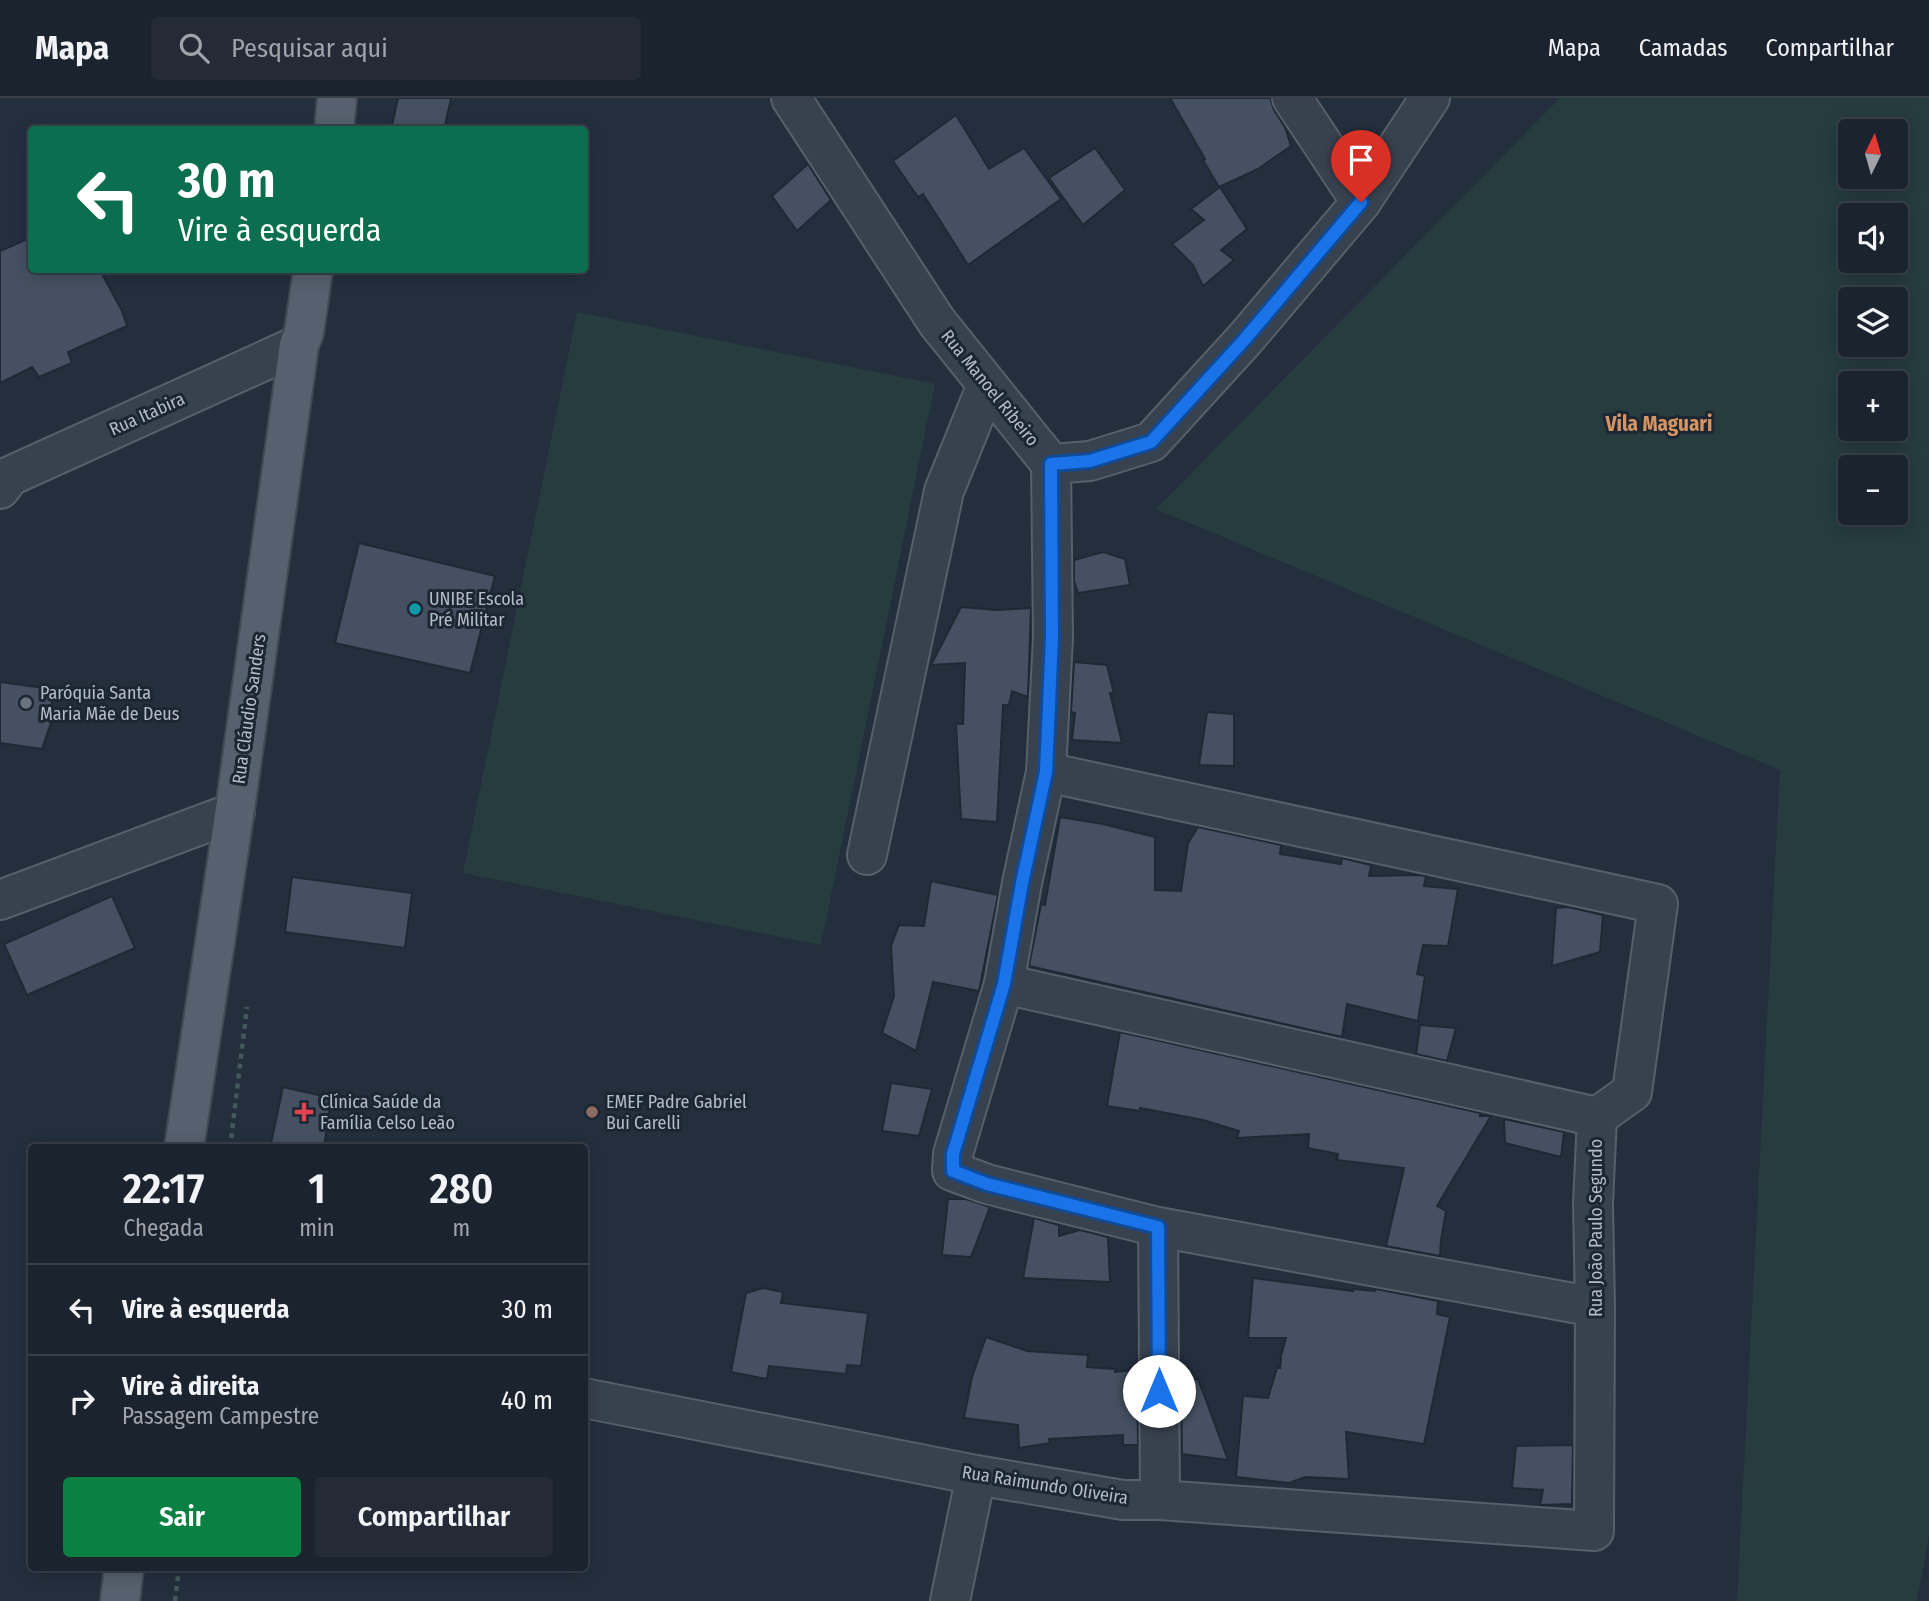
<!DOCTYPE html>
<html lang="pt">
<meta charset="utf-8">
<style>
body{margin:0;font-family:"Fira Sans Condensed",sans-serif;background:#242b36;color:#f1f3f6;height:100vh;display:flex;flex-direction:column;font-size:26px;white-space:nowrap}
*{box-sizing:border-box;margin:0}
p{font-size:23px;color:#a0a4aa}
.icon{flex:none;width:38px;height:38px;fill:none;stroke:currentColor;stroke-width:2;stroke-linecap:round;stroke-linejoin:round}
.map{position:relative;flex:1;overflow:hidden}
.details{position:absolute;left:28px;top:1046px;width:560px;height:427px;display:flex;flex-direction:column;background:#1b232e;border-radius:7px;box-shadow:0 4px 18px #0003,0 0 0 2px #39404a}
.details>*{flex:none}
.hud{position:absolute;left:28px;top:28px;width:560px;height:147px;border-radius:7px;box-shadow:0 4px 18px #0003,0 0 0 2px #39404a;background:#0b6e4f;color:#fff;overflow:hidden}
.needle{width:46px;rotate:5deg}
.fabs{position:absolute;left:1838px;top:21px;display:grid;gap:14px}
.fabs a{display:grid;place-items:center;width:70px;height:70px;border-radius:7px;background:#1b232e;box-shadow:0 4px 18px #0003,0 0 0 2px #39404a;font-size:35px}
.pin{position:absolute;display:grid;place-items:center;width:60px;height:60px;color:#fff;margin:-72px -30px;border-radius:50% 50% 50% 0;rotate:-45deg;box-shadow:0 0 7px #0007}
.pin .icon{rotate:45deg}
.me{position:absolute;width:77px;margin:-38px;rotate:0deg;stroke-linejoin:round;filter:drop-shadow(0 0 5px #0008)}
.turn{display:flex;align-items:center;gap:24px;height:147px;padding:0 35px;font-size:32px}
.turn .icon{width:91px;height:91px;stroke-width:2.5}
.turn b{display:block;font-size:49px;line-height:60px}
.eta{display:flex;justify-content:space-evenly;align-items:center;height:119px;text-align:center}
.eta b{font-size:42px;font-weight:600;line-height:49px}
.action{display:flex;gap:14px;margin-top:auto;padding:14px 35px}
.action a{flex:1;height:80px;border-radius:7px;background:#0b8043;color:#fff;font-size:28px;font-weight:600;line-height:80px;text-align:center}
.action a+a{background:#242b36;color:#f1f3f6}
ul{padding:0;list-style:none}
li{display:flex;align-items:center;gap:21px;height:91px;padding:0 35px;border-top:2px solid #39404a}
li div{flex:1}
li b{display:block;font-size:26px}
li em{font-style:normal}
header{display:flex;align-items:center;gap:42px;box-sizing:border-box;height:98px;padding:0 35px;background:#1b232e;border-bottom:2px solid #39404a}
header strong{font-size:33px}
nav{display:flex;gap:38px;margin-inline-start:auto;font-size:24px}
.search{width:490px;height:63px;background:#242b36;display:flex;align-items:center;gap:18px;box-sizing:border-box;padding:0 24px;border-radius:7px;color:#a0a4aa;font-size:26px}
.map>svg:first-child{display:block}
.green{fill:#263c3f;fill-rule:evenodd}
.building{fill:#455162;stroke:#1f2835;stroke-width:2}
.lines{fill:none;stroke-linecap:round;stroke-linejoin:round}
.minor-casing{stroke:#565f6c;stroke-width:42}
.major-casing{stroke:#414a57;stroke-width:42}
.path{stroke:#44595c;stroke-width:4.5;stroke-dasharray:5 5;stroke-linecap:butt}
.minor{stroke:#38414e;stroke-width:38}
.major{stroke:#56606e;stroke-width:38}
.route-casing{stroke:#114b97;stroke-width:18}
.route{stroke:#1a73e8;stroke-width:12}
.culture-dot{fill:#0f9aa8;stroke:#1d2633;stroke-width:2.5}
.worship-dot{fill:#6b7280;stroke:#1d2633;stroke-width:2.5}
.health-dot{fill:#e0444e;stroke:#1d2633;stroke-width:2.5}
.education-dot{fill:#8d6e63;stroke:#1d2633;stroke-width:2.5}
.labels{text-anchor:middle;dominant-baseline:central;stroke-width:6;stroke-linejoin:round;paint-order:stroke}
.street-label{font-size:18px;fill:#b4bcc9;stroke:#1d2633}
.poi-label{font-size:18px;fill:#b4bcc9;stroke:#1d2633;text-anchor:start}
.quarter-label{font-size:21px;font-weight:bold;fill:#d59563;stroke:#1d2633}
</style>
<header>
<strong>Mapa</strong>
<div class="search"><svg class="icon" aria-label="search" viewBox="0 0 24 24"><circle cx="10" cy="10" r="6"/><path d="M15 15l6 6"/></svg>Pesquisar aqui</div>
<nav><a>Mapa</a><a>Camadas</a><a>Compartilhar</a></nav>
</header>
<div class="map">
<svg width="1929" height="1503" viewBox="0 0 1929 1503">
<rect width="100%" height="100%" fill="#242f3e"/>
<g class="green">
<path d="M1560,0H1929V1438L1917,1503H1737L1780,672L1156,411ZM1850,33H1895V79H1850ZM1850,117H1895V163H1850ZM1850,201H1895V247H1850ZM1850,285H1895V331H1850ZM1850,369H1895V415H1850Z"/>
<polygon points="577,214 935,286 821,847 463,775"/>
</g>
<g class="building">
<polygon points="398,0 451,0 444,32 391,32"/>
<polygon points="1170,0 1270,0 1274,12 1285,29 1291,48 1258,71 1219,89 1203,62 1205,61"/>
<polygon points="956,17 989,71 1024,50 1061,101 968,167 923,96 918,99 893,63"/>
<polygon points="1095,50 1125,92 1083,127 1049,80"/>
<polygon points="808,66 831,102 797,133 772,98"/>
<polygon points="1220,89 1247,131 1221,152 1234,162 1203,188 1193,167 1172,146 1204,122 1191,111"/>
<polygon points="32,139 32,172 100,172 122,213 127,228 68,254 72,265 39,279 32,269 0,285 0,153"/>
<polygon points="359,445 495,478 470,575 335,545"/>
<polygon points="1103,454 1125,461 1130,487 1078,495 1074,483 1074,462"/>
<polygon points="961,509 997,512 1031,510 1028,599 1012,593 1009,607 1003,607 997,724 961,721 956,626 963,626 965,565 931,567"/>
<polygon points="1074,564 1107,567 1114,596 1110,595 1122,645 1072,642 1075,615 1071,614"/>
<polygon points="0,584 51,591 53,619 42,651 0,645"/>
<polygon points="1207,614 1234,616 1234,668 1199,667"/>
<polygon points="1060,719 1103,726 1155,739 1155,792 1181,793 1188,745 1198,729 1281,747 1280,756 1341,766 1342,760 1371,767 1369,778 1419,777 1426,778 1424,788 1458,791 1448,848 1423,847 1417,876 1425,878 1418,923 1347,906 1342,939 1029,868 1041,806 1045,807"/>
<polygon points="292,779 412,795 405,850 285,834"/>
<polygon points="931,783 998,797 979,893 933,884 916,953 882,935 894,898 891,848 899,827 924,828"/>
<polygon points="112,798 135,850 27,897 4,846"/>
<polygon points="1568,809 1603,817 1600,854 1552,868 1556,810"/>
<polygon points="1420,927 1456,930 1447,963 1416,956"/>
<polygon points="1120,934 1480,1015 1480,1018 1491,1018 1437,1108 1446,1113 1441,1142 1440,1158 1386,1148 1404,1070 1337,1062 1338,1056 1308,1050 1309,1036 1237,1040 1239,1033 1203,1022 1140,1010 1140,1013 1107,1008"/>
<polygon points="891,985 932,991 919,1038 882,1033"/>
<polygon points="283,989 331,1000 324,1050 270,1050"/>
<polygon points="1504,1021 1564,1034 1561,1059 1505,1045"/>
<polygon points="948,1101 966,1101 990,1109 971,1159 942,1157"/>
<polygon points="1034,1120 1059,1127 1059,1138 1080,1132 1108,1139 1110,1184 1023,1180"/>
<polygon points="1253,1180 1353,1193 1353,1191 1375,1193 1376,1191 1438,1203 1437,1216 1450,1219 1424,1346 1346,1334 1349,1381 1305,1379 1289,1385 1236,1379 1243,1298 1268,1300 1277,1270 1280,1270 1281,1261 1280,1261 1286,1240 1248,1240"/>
<polygon points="763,1190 783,1194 781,1205 868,1215 861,1268 847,1267 846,1276 769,1268 767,1281 731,1274 746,1195"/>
<polygon points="986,1239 1027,1253 1088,1257 1087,1269 1115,1271 1115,1274 1137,1272 1138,1347 1123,1347 1123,1337 1049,1341 1050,1345 1019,1350 1018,1327 964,1320 972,1279"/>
<polygon points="1198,1281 1207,1305 1228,1362 1182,1356 1181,1282"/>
<polygon points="1573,1347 1572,1406 1540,1407 1543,1392 1512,1390 1516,1348"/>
</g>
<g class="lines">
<defs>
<g id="minor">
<polyline points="791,0 937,224 1051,366 1090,363 1151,344 1245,241 1361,104 1430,0"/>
<polyline points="1292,0 1361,104"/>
<polyline points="1051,366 1053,540 1046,674 1022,785 1004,886 953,1056 952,1073 987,1086 1158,1129 1595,1209"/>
<polyline points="0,391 10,378 299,247"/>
<polyline points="867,757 944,393 987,287"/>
<polyline points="0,802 235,714"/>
<polyline points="1004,886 1597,1019"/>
<polyline points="1158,1129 1160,1402"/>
<polyline points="584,1300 976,1377 1123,1402 1160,1402 1594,1433 1595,1209 1593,1106 1597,1019 1632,994 1658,806 1046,674"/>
<polyline points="950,1503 976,1377"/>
</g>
<g id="major">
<polyline points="334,32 337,0"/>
<polyline points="184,1050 236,704 299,247 304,234 313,172"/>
<polyline points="120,1503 124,1470"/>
</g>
</defs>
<use href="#minor" class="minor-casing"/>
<use href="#major" class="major-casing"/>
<g class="path">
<polyline points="230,1050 247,909"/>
<polyline points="175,1503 179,1470"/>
</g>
<use href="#minor" class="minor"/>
<use href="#major" class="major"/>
</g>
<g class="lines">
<defs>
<polyline id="route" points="1159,1293 1158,1129 987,1086 953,1073 953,1056 1004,886 1022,785 1046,674 1052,540 1051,366 1090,363 1151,344 1245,241 1361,104"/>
</defs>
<use href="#route" class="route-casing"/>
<use href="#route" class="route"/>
</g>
<circle class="culture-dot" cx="415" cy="511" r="7"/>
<circle class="worship-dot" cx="26" cy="605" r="7"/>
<path class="health-dot" d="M300.5 1003.5h7v7h7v7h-7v7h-7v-7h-7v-7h7z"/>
<circle class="education-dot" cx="592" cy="1014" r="7"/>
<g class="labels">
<g class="street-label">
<text transform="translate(990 290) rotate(51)">Rua Manoel Ribeiro</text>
<text transform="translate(147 316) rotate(-24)">Rua Itabira</text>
<text transform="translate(249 611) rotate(-82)">Rua Cláudio Sanders</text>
<text transform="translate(1596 1130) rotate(-90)">Rua João Paulo Segundo</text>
<text transform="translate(1045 1387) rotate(9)">Rua Raimundo Oliveira</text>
</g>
<g class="poi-label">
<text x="429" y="501">UNIBE Escola<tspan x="429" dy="21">Pré Militar</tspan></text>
<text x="40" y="595">Paróquia Santa<tspan x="40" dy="21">Maria Mãe de Deus</tspan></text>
<text x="320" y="1004">Clínica Saúde da<tspan x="320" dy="21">Família Celso Leão</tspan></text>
<text x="606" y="1004">EMEF Padre Gabriel<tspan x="606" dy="21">Bui Carelli</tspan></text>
</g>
<g class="quarter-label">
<text x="1659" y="326">Vila Maguari</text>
</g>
</g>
</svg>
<div class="fabs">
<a><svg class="needle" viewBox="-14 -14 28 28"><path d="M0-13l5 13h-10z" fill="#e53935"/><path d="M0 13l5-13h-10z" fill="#a0a4aa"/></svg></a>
<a><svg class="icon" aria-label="sound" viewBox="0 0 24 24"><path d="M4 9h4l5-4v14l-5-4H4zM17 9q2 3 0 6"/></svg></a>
<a><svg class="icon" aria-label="layers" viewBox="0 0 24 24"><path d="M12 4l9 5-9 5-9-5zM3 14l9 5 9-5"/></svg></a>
<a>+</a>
<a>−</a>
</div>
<div class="pin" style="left:1361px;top:104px;background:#d93025"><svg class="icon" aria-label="arrive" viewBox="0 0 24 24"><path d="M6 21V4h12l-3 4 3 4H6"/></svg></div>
<svg class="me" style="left:1159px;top:1293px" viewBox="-20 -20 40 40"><circle r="19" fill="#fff"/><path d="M0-13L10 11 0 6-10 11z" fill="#1a73e8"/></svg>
<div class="hud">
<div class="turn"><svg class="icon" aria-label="left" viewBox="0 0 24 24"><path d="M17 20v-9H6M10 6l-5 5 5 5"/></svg><div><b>30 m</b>Vire à esquerda</div></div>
</div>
<section class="details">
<div class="eta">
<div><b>22:17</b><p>Chegada</p></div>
<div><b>1</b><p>min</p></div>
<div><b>280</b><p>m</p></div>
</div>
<ul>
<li><svg class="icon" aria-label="left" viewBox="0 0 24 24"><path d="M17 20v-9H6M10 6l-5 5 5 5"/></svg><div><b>Vire à esquerda</b></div><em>30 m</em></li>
<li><svg class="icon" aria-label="right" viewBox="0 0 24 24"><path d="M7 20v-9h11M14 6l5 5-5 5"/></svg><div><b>Vire à direita</b><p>Passagem Campestre</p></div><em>40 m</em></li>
</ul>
<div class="action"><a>Sair</a><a>Compartilhar</a></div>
</section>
</div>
